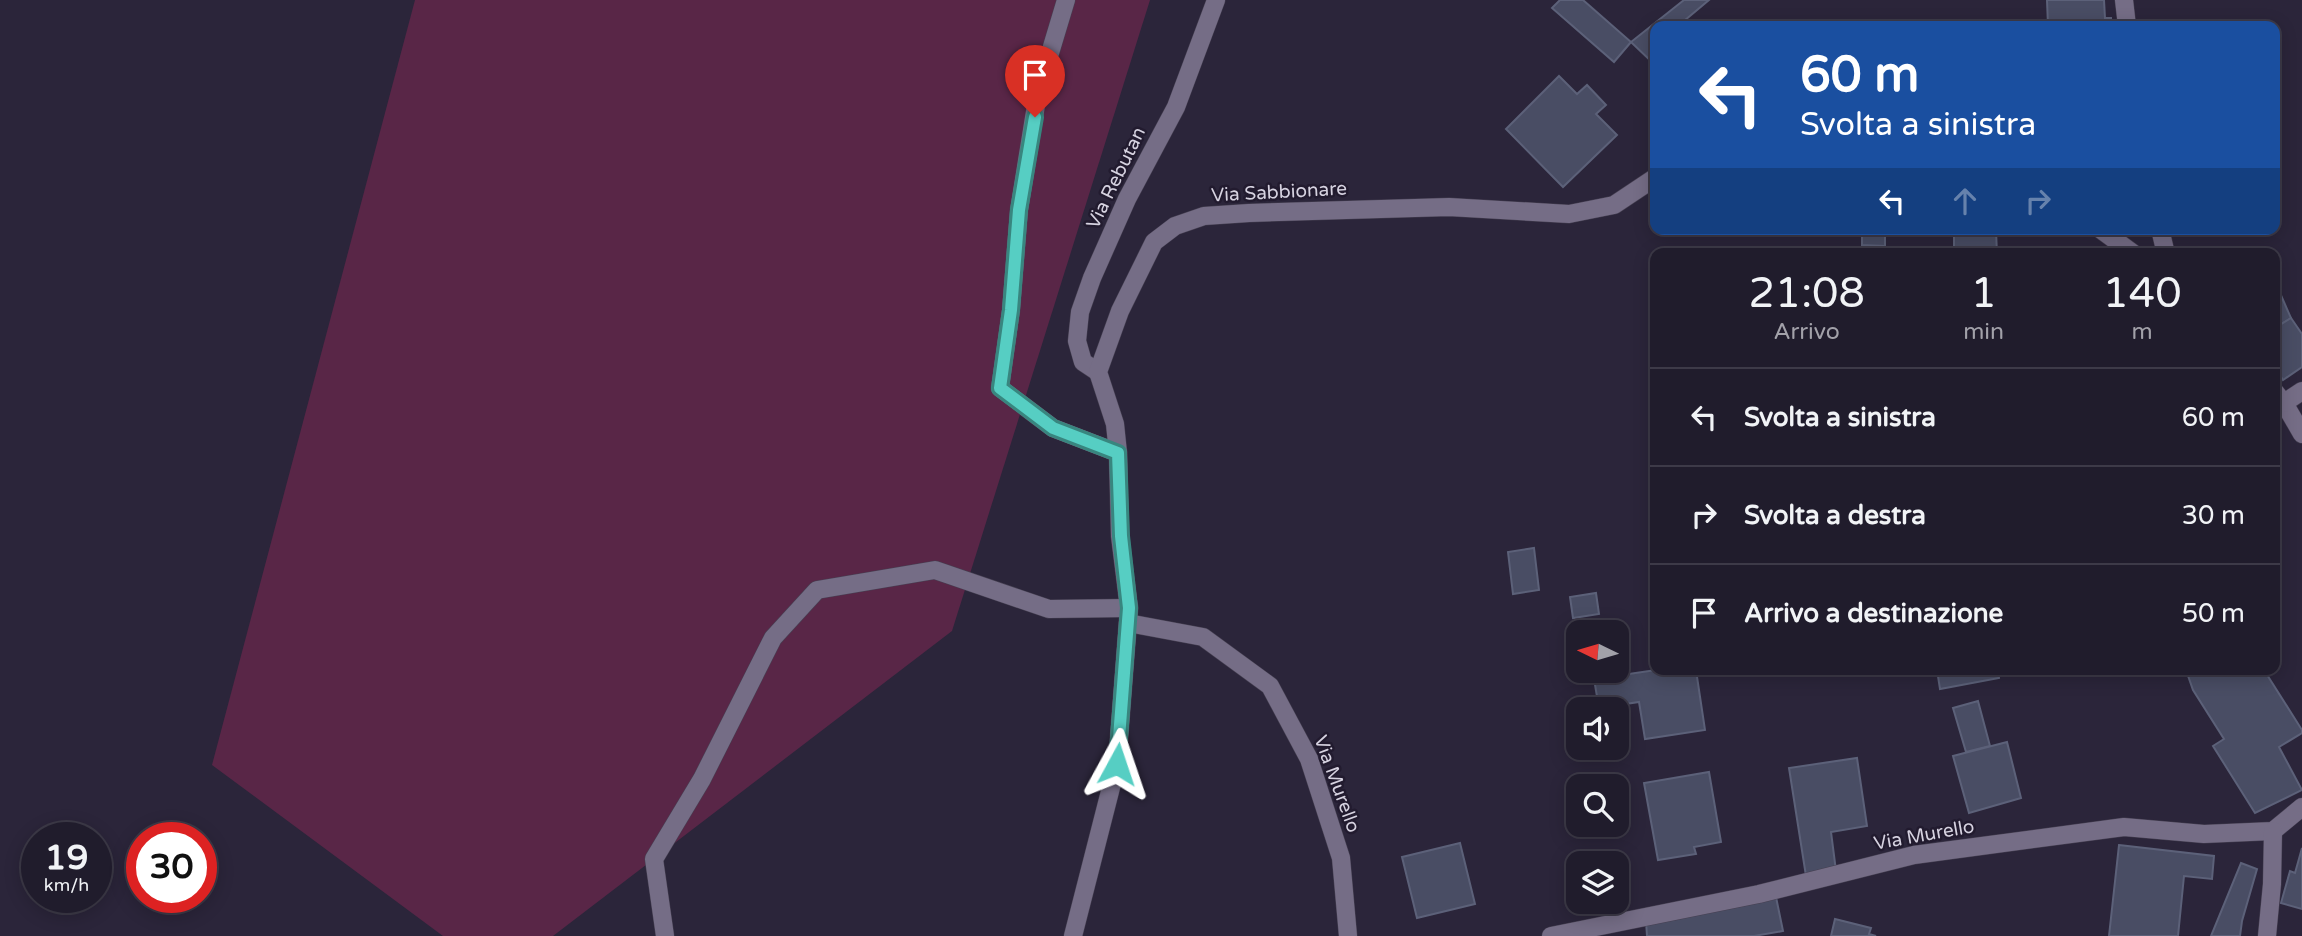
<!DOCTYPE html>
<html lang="it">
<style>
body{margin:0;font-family:"Varela Round",sans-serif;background:#282534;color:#f1f3f6;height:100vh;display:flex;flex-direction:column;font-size:26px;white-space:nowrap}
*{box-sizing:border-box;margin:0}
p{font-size:23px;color:#a2a1a9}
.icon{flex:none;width:38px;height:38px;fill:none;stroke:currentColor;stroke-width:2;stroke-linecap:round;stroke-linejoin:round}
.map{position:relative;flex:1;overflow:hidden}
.details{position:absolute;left:1650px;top:248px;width:630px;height:427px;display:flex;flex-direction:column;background:#201c2c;border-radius:14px;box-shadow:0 4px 18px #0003,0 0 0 2px #3d3a48}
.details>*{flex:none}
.hud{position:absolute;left:1650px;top:21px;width:630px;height:214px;border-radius:14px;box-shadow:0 4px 18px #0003,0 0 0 2px #3d3a48;background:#1a4fa0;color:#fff;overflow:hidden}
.needle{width:46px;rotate:275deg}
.buttons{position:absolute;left:1566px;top:620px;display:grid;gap:14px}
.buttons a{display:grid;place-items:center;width:63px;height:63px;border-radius:14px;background:#201c2c;box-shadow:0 4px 18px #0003,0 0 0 2px #3d3a48;font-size:35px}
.speed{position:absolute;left:21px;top:822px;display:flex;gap:14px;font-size:35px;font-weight:700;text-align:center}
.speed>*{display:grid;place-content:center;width:91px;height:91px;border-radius:50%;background:#201c2c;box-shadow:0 4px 18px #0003,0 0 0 2px #3d3a48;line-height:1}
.speed small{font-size:18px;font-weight:400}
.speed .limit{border:10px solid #d22;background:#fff;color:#111}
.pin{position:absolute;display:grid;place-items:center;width:60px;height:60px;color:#fff;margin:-72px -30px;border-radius:50% 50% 50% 0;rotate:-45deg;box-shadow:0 0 7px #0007}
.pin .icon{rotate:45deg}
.me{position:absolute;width:77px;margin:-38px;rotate:5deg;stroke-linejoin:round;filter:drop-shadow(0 0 5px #0008)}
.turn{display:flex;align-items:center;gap:24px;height:147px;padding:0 35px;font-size:32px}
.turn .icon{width:91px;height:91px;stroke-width:2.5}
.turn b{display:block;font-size:49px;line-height:60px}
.lanes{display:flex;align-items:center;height:66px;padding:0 35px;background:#0003;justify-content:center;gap:35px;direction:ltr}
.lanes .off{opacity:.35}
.eta{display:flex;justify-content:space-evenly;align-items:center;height:119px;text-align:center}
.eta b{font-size:42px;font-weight:600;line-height:49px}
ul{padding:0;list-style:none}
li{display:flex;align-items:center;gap:21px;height:98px;padding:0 35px;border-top:2px solid #3d3a48}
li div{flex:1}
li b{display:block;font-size:26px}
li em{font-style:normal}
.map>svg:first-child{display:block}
.green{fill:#592647}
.building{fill:#494d64;stroke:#5c6179;stroke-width:2}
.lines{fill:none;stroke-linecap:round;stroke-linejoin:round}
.minor-casing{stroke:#464052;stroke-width:19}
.minor{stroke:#756d86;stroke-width:18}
.route-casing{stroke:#38867f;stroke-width:18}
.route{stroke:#56cec3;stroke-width:12}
.labels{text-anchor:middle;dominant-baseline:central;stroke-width:5;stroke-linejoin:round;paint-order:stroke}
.street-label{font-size:19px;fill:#d6d2e0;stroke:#221b2f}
</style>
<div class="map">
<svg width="2302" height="936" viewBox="0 0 2302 936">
<rect width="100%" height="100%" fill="#2b253a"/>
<polygon class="green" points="415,0 1150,0 952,631 553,936 443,936 212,765"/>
<g class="building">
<polygon points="1560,0 1583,0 1631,42 1614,62 1552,8"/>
<polygon points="1684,0 1709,0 1678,26 1656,26 1656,66 1631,42"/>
<polygon points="2047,0 2104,0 2105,18 2111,18 2111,26 2048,26"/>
<polygon points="1559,76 1577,94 1587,85 1606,105 1596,114 1617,135 1563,187 1506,129"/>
<polygon points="1862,229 1885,229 1885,246 1862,245"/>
<polygon points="1996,230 1997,254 1931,254 1931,250 1954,249 1954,231"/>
<polygon points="2280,293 2291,318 2275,328 2275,294"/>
<polygon points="2291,318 2302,334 2302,367 2283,380 2275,367 2275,328"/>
<polygon points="1534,548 1539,590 1513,594 1508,552"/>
<polygon points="1596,593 1599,614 1573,618 1570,597"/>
<polygon points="1656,670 1696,670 1705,730 1645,739 1639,702 1599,708 1594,679"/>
<polygon points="1937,670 1998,670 1999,678 1940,689"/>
<polygon points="2186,670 2264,670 2302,730 2302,733 2279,747 2302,790 2255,813 2213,746 2224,739 2193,690"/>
<polygon points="1978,701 1990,746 1966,752 1953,708"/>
<polygon points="2007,742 2021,798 1969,813 1953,756"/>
<polygon points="1857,758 1867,826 1831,832 1836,871 1806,876 1789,768"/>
<polygon points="1709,772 1721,842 1694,847 1696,854 1658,860 1644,783"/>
<polygon points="1460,843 1475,904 1417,918 1402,857"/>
<polygon points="2119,845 2214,856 2212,879 2184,876 2178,936 2109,936"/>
<polygon points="2302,848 2302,909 2281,903 2290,871 2295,873"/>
<polygon points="2241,863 2257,869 2242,921 2240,936 2211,936"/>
<polygon points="1776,897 1783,931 1754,936 1647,936 1646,921"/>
<polygon points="1835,919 1871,928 1869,934 1876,936 1831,936"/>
</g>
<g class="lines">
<defs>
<g id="minor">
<polyline points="1066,0 1038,93 1019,210 1011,310 1000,388 1053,428 1118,453"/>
<polyline points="2124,0 2127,26"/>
<polyline points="2100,229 2134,254"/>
<polyline points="2160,229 2166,254"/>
<polyline points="1098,372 1083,362 1077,341 1080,312 1092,278 1127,199 1176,107 1216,0"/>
<polyline points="2275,392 2284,403 2302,434"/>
<polyline points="2284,403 2302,391"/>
<polyline points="1128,623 1203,637 1270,686 1309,759 1341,858 1348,936"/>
<polyline points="665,936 654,859 702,779 773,638 817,590 935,570 1049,609 1129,608"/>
<polyline points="1073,936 1117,764 1129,608 1120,536 1118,453 1115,424 1098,372 1120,311 1154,242 1175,226 1204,216 1249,213 1449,207 1569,214 1614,205 1656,177"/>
<polyline points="1551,936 1759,894 1914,855 2124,827 2204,834 2273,831 2302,807"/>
<polyline points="2267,936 2272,884 2273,831"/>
</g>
</defs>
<use href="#minor" class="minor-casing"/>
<use href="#minor" class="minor"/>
</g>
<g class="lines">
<defs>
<polyline id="route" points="1035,117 1019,210 1011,310 1000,388 1053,428 1118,453 1121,536 1129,608 1117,764"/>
</defs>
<use href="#route" class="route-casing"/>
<use href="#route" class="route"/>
</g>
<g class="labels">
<g class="street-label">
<text transform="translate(1116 178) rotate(-64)">Via Rebutan</text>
<text transform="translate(1279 192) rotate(-3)">Via Sabbionare</text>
<text transform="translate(1337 784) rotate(70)">Via Murello</text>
<text transform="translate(1924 835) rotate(-10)">Via Murello</text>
</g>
</g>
</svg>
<div class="buttons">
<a><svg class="needle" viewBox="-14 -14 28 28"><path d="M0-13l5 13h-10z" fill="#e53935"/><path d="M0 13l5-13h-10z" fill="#a2a1a9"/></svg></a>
<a><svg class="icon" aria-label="sound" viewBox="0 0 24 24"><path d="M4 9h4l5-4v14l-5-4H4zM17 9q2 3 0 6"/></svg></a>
<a><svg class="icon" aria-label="search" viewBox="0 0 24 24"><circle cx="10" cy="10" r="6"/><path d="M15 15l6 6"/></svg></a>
<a><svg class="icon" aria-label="layers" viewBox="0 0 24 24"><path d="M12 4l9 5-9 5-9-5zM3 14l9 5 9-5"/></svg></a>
</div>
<div class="speed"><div>19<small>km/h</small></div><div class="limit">30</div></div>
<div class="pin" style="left:1035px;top:117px;background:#d93025"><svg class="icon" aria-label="arrive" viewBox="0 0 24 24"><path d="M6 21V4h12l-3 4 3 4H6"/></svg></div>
<svg class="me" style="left:1117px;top:764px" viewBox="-20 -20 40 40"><path d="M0-17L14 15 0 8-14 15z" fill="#56cec3" stroke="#fff" stroke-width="4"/></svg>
<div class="hud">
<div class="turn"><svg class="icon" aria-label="left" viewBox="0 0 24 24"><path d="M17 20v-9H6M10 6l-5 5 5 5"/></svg><div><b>60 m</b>Svolta a sinistra</div></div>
<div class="lanes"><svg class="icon" aria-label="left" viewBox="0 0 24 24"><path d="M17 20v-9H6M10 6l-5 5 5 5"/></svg><svg class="icon off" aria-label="ahead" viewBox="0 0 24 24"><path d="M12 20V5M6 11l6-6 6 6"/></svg><svg class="icon off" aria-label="right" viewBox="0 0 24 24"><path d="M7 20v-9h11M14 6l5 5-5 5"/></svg></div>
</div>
<section class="details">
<div class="eta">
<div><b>21:08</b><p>Arrivo</p></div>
<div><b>1</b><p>min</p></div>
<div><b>140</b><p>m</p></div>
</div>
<ul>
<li><svg class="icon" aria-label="left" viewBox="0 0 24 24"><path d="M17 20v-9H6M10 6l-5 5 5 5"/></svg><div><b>Svolta a sinistra</b></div><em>60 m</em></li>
<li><svg class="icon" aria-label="right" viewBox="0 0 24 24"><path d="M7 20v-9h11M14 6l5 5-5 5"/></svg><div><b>Svolta a destra</b></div><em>30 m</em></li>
<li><svg class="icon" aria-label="arrive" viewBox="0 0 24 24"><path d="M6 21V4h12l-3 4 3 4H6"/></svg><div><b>Arrivo a destinazione</b></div><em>50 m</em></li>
</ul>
</section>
</div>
